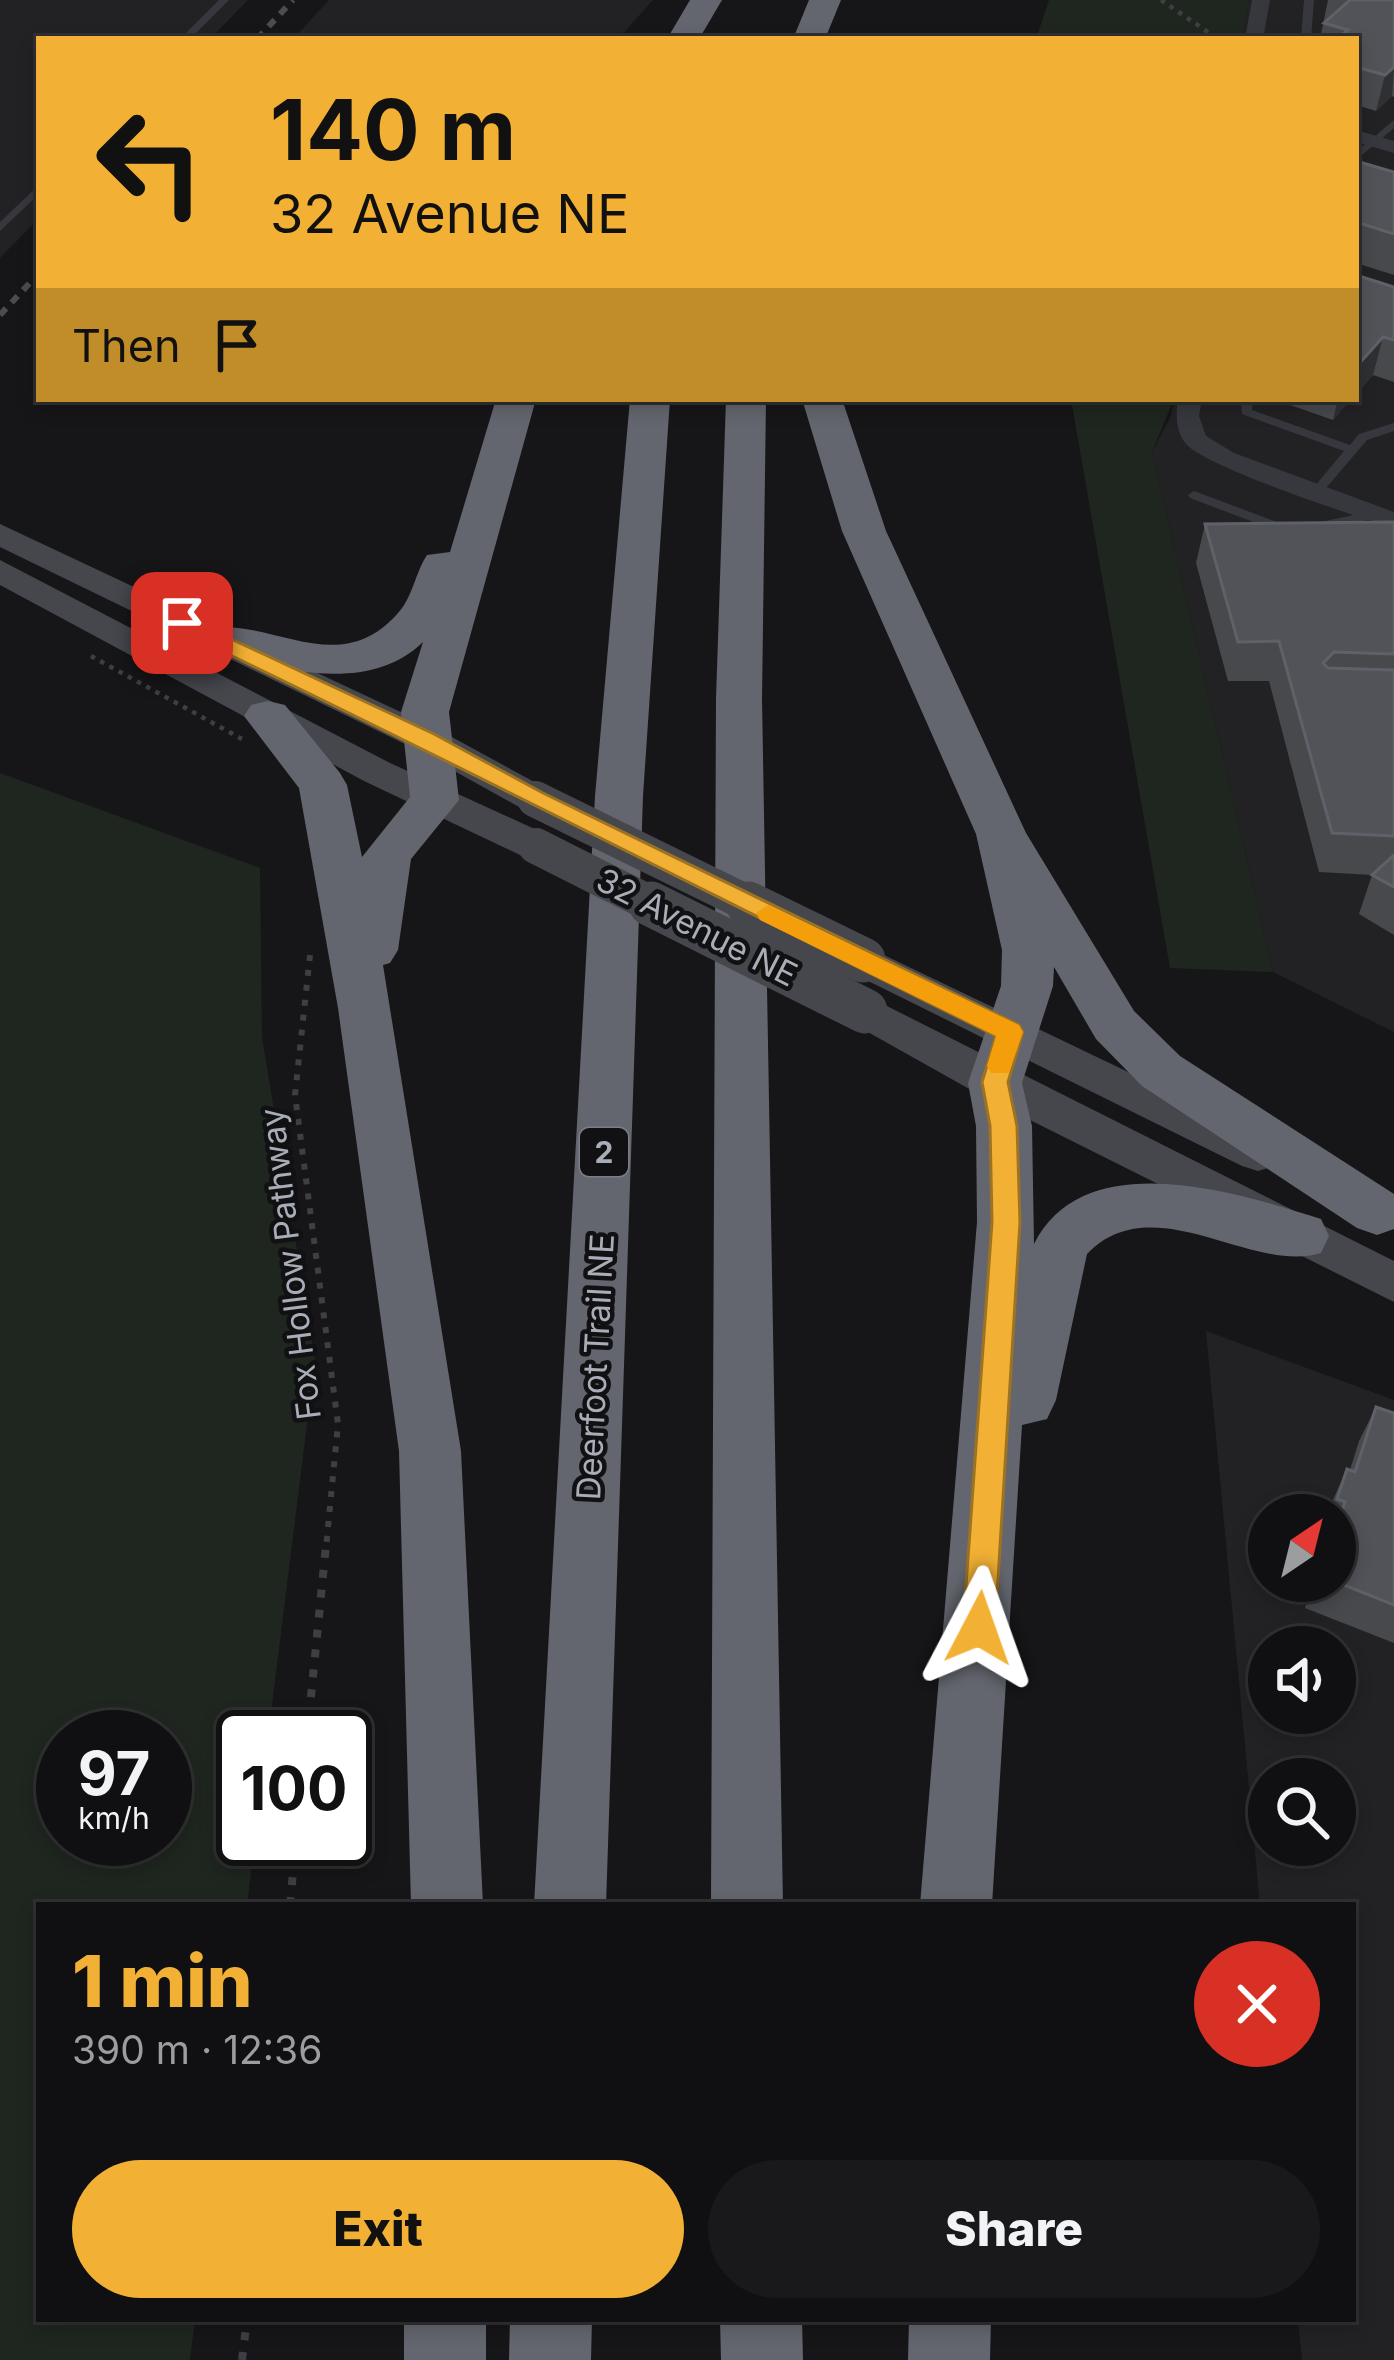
<!DOCTYPE html>
<meta charset="utf-8">
<style>
body{margin:0;font-family:Inter,sans-serif;background:#19191b;color:#f1f3f6;height:100vh;display:flex;flex-direction:column;font-size:45px;white-space:nowrap}
*{box-sizing:border-box;margin:0}
p{font-size:39px;color:#9c9d9f}
.icon{flex:none;width:66px;height:66px;fill:none;stroke:currentColor;stroke-width:2;stroke-linecap:round;stroke-linejoin:round}
.map{position:relative;flex:1;overflow:hidden}
.details{position:absolute;left:36px;top:1902px;width:1320px;height:420px;display:flex;flex-direction:column;background:#101012;border-radius:0px;box-shadow:0 6px 18px #0003,0 0 0 3px #303032}
.details>*{flex:none}
.guide{position:absolute;left:36px;top:36px;width:1323px;height:366px;border-radius:0px;box-shadow:0 6px 18px #0003,0 0 0 3px #303032;background:#f2b134;color:#111;overflow:hidden}
.needle{width:78px;rotate:35deg}
.tools{position:absolute;left:1248px;top:1494px;display:grid;gap:24px}
.tools a{display:grid;place-items:center;width:108px;height:108px;border-radius:50%;background:#101012;box-shadow:0 6px 18px #0003,0 0 0 3px #303032;font-size:60px}
.speed{position:absolute;left:36px;top:1710px;display:flex;gap:24px;font-size:60px;font-weight:700;text-align:center}
.speed>*{display:grid;place-content:center;width:156px;height:156px;border-radius:50%;background:#101012;box-shadow:0 6px 18px #0003,0 0 0 3px #303032;line-height:1}
.speed small{font-size:30px;font-weight:400}
.speed .limit{border:6px solid #111;border-radius:18px;background:#fff;color:#111}
.pin{position:absolute;display:grid;place-items:center;width:102px;height:102px;color:#fff;margin:-51px;border-radius:24px;box-shadow:0 6px 18px #0006}
.me{position:absolute;width:132px;margin:-66px;rotate:4deg;stroke-linejoin:round;filter:drop-shadow(0 0 9px #0008)}
.turn{display:flex;align-items:center;gap:42px;height:252px;padding:0 36px;font-size:54px}
.turn .icon{width:156px;height:156px;stroke-width:2.5}
.turn b{display:block;font-size:84px;line-height:102px}
.then{display:flex;align-items:center;height:114px;padding:0 36px;background:#0003;gap:24px;font-size:45px}
.round{display:grid;place-items:center;flex:none;width:126px;height:126px;border-radius:63px;background:#19191b}
.overview{display:flex;align-items:center;justify-content:space-between;height:204px;padding:0 36px}
h1{font-size:72px;font-weight:800;line-height:90px;color:#f2b134}
.button{display:flex;gap:24px;margin-top:auto;padding:24px 36px}
.button a{flex:1;height:138px;border-radius:72px;background:#f2b134;color:#111;font-size:48px;font-weight:800;line-height:138px;text-align:center}
.button a+a{background:#19191b;color:#f1f3f6}
.map>svg:first-child{display:block}
.built{fill:#222225;fill-rule:evenodd}
.green{fill:#1e261f;fill-rule:evenodd}
.lines{fill:none;stroke-linecap:round;stroke-linejoin:round}
.path-far2{stroke:#3d3f44;stroke-width:4.5;stroke-dasharray:4.5 6;stroke-linecap:butt}
.path-far1{stroke:#3d3f44;stroke-width:6;stroke-dasharray:6 9;stroke-linecap:butt}
.path{stroke:#3d3f44;stroke-width:8;stroke-dasharray:8 12;stroke-linecap:butt}
.service{fill:#37383d;fill-rule:evenodd}
.minor{fill:#37383d;fill-rule:evenodd}
.secondary{fill:#45474d;fill-rule:evenodd}
.motorway{fill:#63666e;fill-rule:evenodd}
.rail{stroke:#4a4c52;stroke-width:6;stroke-dasharray:9 8;stroke-linecap:butt}
.secondary-bridge-far1{stroke:#45474d;stroke-width:36}
.secondary-bridge{stroke:#45474d;stroke-width:45}
.wall{fill:#47494d}
.shaded-wall{fill:#2f3033}
.building{fill:#525359;stroke:#5f6168;stroke-width:3}
.route{fill:#f2b134;stroke:#9d7322;stroke-width:3}
.slow{fill:#f59e0b}
.labels{text-anchor:middle;dominant-baseline:central;stroke-width:9;stroke-linejoin:round;paint-order:stroke}
.shield{fill:#111113;stroke:#7b7e86;stroke-width:3}
.shield-label{font-size:30px;font-weight:bold;fill:#a8adb8}
.street-label{font-size:33px;fill:#a8adb8;stroke:#111113}
</style>
<div class="map">
<svg width="1394" height="2360" viewBox="0 0 1394 2360">
<rect width="100%" height="100%" fill="#161618"/>
<g class="built">
<polygon points="0,0 248,0 210,39 39,39 39,218 0,258"/>
<polygon points="329,0 653,0 618,39 293,39"/>
<polygon points="1249,0 1394,0 1394,1032 1273,972 1152,452 1171,416 1174,399 1356,399 1356,39 1242,39"/>
<path d="M1206,1331L1394,1400V2360H1302L1298,2319H1353V1905H1260ZM1269,1515H1335V1581H1269ZM1269,1647H1335V1713H1269ZM1269,1779H1335V1845H1269Z"/>
</g>
<g class="green">
<polygon points="1049,0 1249,0 1242,39 1036,39"/>
<polygon points="1071,399 1174,399 1152,452 1273,972 1170,968"/>
<path d="M0,773L260,868L262,1037L315,1360L268,1737H243V1839H255L247,1905H39V2319H195L190,2360H0ZM63,1737H165V1839H63Z"/>
</g>
<g class="lines">
<g class="path-far2">
<polyline points="1161,0 1218,39"/>
<polyline points="91,656 242,739"/>
</g>
<polyline class="path-far1" points="310,955 295,1095 338,1424 326,1548"/>
<g class="path">
<polyline points="307,1737 326,1545"/>
<polyline points="290,1905 296,1839"/>
<polyline points="242,2360 247,2319"/>
</g>
<g class="service">
<polygon points="219,0 229,0 190,39 180,39"/>
<polygon points="1304,0 1314,0 1311,39 1301,39"/>
<polygon points="1394,120 1394,128 1356,160 1356,152"/>
<polygon points="39,185 39,194 0,231 0,222"/>
<polygon points="1241,399 1253,399 1252,410 1350,445 1359,434 1394,423 1394,431 1367,440 1320,495 1316,496 1310,492 1344,451 1242,414"/>
<polygon points="1194,491 1293,528 1295,531 1293,534 1285,534 1190,498 1188,495"/>
<polygon points="1378,510 1384,514 1382,517 1320,530 1314,526 1320,522"/>
</g>
<g class="minor">
<polygon points="1252,0 1270,0 1263,39 1245,39"/>
<polygon points="1356,130 1394,141 1394,153 1356,142"/>
<path d="M1178,399H1202L1199,416L1206,436L1234,453L1394,512V527C1358,518 1206,467 1186,444C1175,431 1176,413 1178,399Z"/>
</g>
<g class="secondary">
<polygon points="0,524 439,730 549,790 554,799 549,808 535,812 521,808 413,748 0,547"/>
<polygon points="0,560 390,763 550,836 556,846 550,856 536,860 522,856 364,781 0,585"/>
<polygon points="863,945 1274,1142 1280,1154 1274,1166 1258,1171 1242,1166 848,971 842,960 848,949"/>
<polygon points="865,995 1394,1261 1394,1302 980,1095 850,1022 844,1011 850,1000"/>
</g>
<g class="motorway">
<polygon points="690,0 722,0 699,39 667,39"/>
<polygon points="809,0 841,0 825,39 793,39"/>
<path d="M496,399H536L449,712L459,800L411,859L398,950L390,963L383,965L461,1451L483,1905H411L399,1451L338,1008L299,788L244,716L251,705L268,701L285,705L340,773L347,785L362,857L410,797L401,712L423,642C369,695 282,669 218,654L202,650L195,640L202,630C268,613 337,683 398,613C413,597 415,573 427,555L450,552Z"/>
<polygon points="630,399 670,399 643,796 606,1905 534,1905 595,796"/>
<polygon points="726,399 766,399 762,699 783,1905 711,1905 716,699"/>
<path d="M802,399H842L886,531L1026,833L1134,1011L1180,1056L1394,1194V1229L1377,1235L1357,1228L1142,1086L1096,1039L1054,967L1053,986L1022,1083L1032,1126L1034,1244C1084,1144 1237,1192 1321,1219L1329,1236L1321,1253C1252,1275 1153,1185 1087,1254L1056,1400L1047,1419L1022,1425L992,1905H920L977,1222L976,1126L968,1083L1001,986L1002,950L976,834L842,531Z"/>
<rect x="404" y="2319" width="82" height="41"/>
<polygon points="510,2319 592,2319 591,2360 509,2360"/>
<polygon points="720,2319 802,2319 803,2360 721,2360"/>
<polygon points="909,2319 991,2319 990,2360 908,2360"/>
</g>
<g class="rail">
<polyline points="257,39 293,0"/>
<polyline points="0,315 39,273"/>
</g>
<g class="secondary-bridge-far1">
<polyline points="535,799 755,907"/>
<polyline points="536,846 657,907"/>
</g>
<g class="secondary-bridge">
<polyline points="651,904 865,1011"/>
<polyline points="748,904 863,960"/>
</g>
</g>
<g class="wall">
<polygon points="1328,0 1394,0 1394,97 1392,96 1376,111 1356,105 1356,39 1320,39"/>
<polygon points="1356,161 1394,172 1394,275 1356,263"/>
<polygon points="1356,275 1394,287 1394,382 1373,375 1356,394"/>
<polygon points="1273,399 1351,399 1333,420"/>
<polygon points="1394,522 1394,935 1359,914 1372,875 1319,872 1269,681 1228,681 1196,563 1205,524"/>
<polygon points="1376,1407 1394,1413 1394,1643 1305,1608 1314,1581 1335,1581 1335,1515 1326,1515 1347,1469 1350,1470 1359,1441"/>
</g>
<g class="shaded-wall">
<polygon points="1394,67 1392,96 1376,111 1385,75"/>
<polygon points="1383,337 1373,375 1356,394 1356,367"/>
<polygon points="1338,399 1351,399 1333,420"/>
</g>
<g class="building">
<polygon points="1350,0 1394,0 1394,67 1385,75 1356,67 1356,39 1337,39 1348,30 1324,23"/>
<polygon points="1356,161 1394,172 1394,234 1356,222"/>
<polygon points="1356,275 1394,287 1394,340 1383,337 1356,367"/>
<polygon points="1394,522 1394,654 1334,652 1323,663 1328,668 1394,670 1394,836 1332,833 1279,641 1238,642 1205,524"/>
<polygon points="1394,855 1394,887 1372,875"/>
<polygon points="1376,1407 1394,1413 1394,1605 1334,1581 1335,1533 1345,1502 1337,1499 1347,1469 1355,1472"/>
</g>
<path class="route" d="M182,616L434,734L543,793L1019,1025L1023,1032L1008,1082L1017,1126L1020,1222L995,1628L990,1638L979,1642L967,1638L963,1628L992,1222L990,1126L982,1082L996,1036C722,900 450,760 174,628V618Z"/>
<polygon class="slow" points="768,905 1019,1025 1023,1032 1009,1073 991,1073 987,1066 996,1036 760,920 756,913"/>
<g class="labels">
<rect class="shield" x="580" y="1128" width="48" height="48" rx="9"/>
<g class="shield-label">
<text x="604" y="1152">2</text>
</g>
<g class="street-label">
<text transform="translate(697 927) rotate(27)">32 Avenue NE</text>
<text transform="translate(290 1264) rotate(-97)">Fox Hollow Pathway</text>
<text transform="translate(595 1367) rotate(-87)">Deerfoot Trail NE</text>
</g>
</g>
</svg>
<div class="tools">
<a><svg class="needle" viewBox="-14 -14 28 28"><path d="M0-13l5 13h-10z" fill="#e53935"/><path d="M0 13l5-13h-10z" fill="#9c9d9f"/></svg></a>
<a><svg class="icon" aria-label="sound" viewBox="0 0 24 24"><path d="M4 9h4l5-4v14l-5-4H4zM17 9q2 3 0 6"/></svg></a>
<a><svg class="icon" aria-label="search" viewBox="0 0 24 24"><circle cx="10" cy="10" r="6"/><path d="M15 15l6 6"/></svg></a>
</div>
<div class="speed"><div>97<small>km/h</small></div><div class="limit">100</div></div>
<div class="pin" style="left:182px;top:623px;background:#d93025"><svg class="icon" aria-label="arrive" viewBox="0 0 24 24"><path d="M6 21V4h12l-3 4 3 4H6"/></svg></div>
<svg class="me" style="left:979px;top:1628px" viewBox="-20 -20 40 40"><path d="M0-17L14 15 0 8-14 15z" fill="#f2b134" stroke="#fff" stroke-width="4"/></svg>
<div class="guide">
<div class="turn"><svg class="icon" aria-label="left" viewBox="0 0 24 24"><path d="M17 20v-9H6M10 6l-5 5 5 5"/></svg><div><b>140 m</b>32 Avenue NE</div></div>
<div class="then">Then<svg class="icon" aria-label="arrive" viewBox="0 0 24 24"><path d="M6 21V4h12l-3 4 3 4H6"/></svg></div>
</div>
<section class="details">
<div class="overview"><div><h1>1 min</h1><p>390 m · 12:36</p></div><a class="round" style="background:#d93025;color:#fff"><svg class="icon" aria-label="close" viewBox="0 0 24 24"><path d="M6 6l12 12M18 6L6 18"/></svg></a></div>
<div class="button"><a>Exit</a><a>Share</a></div>
</section>
</div>
